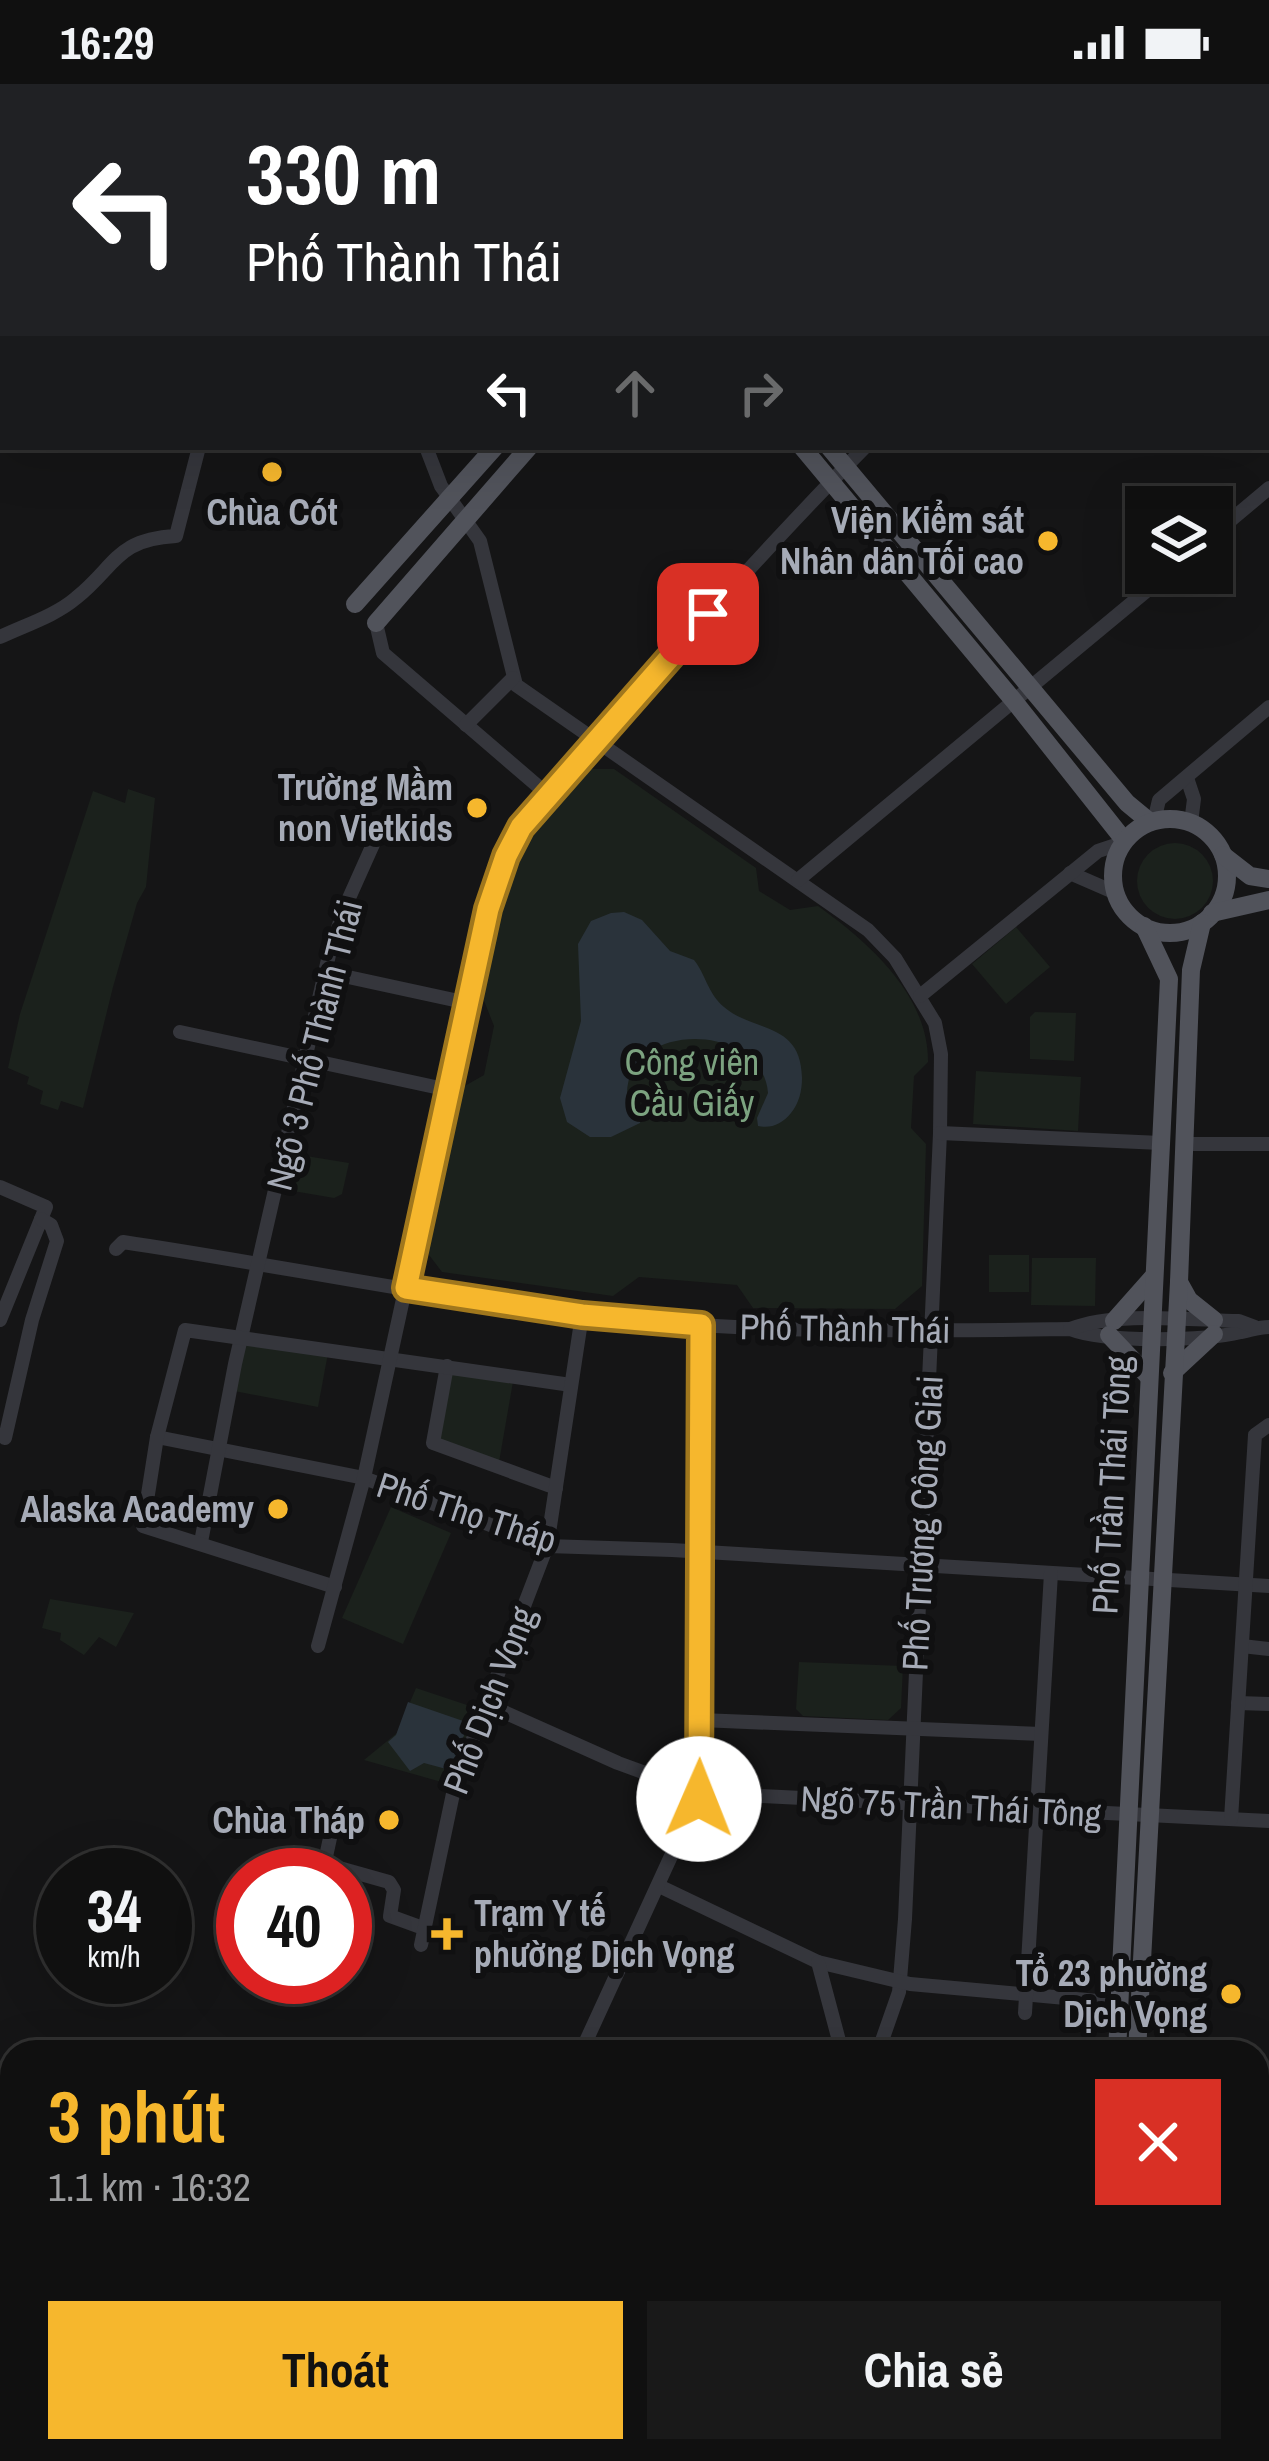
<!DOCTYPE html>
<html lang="vi">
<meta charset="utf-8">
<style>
body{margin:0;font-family:"Archivo Narrow",sans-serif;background:#191919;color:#f1f3f6;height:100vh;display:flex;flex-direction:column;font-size:45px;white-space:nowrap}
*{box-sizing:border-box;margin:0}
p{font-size:39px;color:#9c9d9f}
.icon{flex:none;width:66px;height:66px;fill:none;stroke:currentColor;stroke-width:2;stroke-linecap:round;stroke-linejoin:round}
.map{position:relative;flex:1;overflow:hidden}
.details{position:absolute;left:0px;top:1956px;width:1269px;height:423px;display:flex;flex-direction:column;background:#101010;border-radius:36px 36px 0 0;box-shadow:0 12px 48px #0002,0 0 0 3px #303030}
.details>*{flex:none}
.top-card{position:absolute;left:0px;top:0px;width:1269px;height:366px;box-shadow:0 12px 48px #0002,0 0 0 3px #303030;background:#202124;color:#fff;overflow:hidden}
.fabs{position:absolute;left:1125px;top:402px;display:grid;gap:24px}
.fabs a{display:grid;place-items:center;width:108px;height:108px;border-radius:0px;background:#101010;box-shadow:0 12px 48px #0002,0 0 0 3px #303030;font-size:60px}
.speed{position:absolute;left:36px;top:1764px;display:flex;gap:24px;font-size:60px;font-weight:700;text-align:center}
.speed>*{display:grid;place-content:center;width:156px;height:156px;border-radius:50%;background:#101010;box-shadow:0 12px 48px #0002,0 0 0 3px #303030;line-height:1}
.speed small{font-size:30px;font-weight:400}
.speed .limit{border:18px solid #d22;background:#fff;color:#111}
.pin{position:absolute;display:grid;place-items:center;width:102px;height:102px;color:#fff;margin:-51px;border-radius:24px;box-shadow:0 6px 18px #0006}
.me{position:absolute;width:132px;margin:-66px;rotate:1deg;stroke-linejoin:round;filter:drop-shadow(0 0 9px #0008)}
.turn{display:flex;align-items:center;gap:42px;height:252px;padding:0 48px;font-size:54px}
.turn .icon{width:156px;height:156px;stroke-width:2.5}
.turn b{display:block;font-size:84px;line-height:102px}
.lanes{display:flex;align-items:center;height:114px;padding:0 48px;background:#0003;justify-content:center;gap:60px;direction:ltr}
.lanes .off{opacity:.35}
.round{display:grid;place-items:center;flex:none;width:126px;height:126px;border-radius:0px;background:#191919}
.overview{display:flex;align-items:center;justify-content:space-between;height:204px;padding:0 48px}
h1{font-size:72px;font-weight:800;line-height:90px;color:#f6b72d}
.button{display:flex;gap:24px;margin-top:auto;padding:24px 48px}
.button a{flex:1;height:138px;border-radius:0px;background:#f6b72d;color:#111;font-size:48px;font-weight:800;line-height:138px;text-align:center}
.button a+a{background:#191919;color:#f1f3f6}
.status{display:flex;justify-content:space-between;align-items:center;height:84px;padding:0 60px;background:#101010;direction:ltr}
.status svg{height:33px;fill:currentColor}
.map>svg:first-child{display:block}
.green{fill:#1b211c}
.water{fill:#2a333b}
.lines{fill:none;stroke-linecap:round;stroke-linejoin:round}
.minor{stroke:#35363c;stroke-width:14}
.major{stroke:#51535b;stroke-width:18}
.rail-casing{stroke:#484a51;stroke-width:8}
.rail{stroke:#101011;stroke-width:3;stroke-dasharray:9;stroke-linecap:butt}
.route-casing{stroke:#a0771d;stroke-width:30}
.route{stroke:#f6b72d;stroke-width:21}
.poi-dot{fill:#f6b72d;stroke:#101011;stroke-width:4.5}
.labels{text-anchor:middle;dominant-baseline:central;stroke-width:12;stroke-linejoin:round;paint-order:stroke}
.poi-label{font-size:36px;font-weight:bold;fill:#a6abb7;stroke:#101011;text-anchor:end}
.street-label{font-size:36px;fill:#a6abb7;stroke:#101011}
.park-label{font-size:36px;fill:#7ca380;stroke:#101011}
</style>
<div class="status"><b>16:29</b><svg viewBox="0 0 49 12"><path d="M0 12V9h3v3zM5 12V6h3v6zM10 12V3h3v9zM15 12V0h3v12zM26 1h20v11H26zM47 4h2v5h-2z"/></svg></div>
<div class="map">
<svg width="1269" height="2377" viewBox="0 0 1269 2377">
<rect width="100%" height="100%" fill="#151516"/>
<g class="green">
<path d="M586,685H614L756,784L759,807L790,826L818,822C867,857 929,911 928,978L914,992L911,1044L926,1060L922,1202L895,1225L753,1224L737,1201L639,1193L613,1212L442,1188L426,1167L463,1003L484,991L494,942L481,909L500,809L520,769Z"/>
<polygon points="128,705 155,714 146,803 137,819 113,903 83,1024 61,1017 58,1026 40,1020 43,1007 27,1000 29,993 8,984 20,930 93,707 125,719"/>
<circle cx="1175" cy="797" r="38"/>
<polygon points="1016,843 1050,883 1006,920 972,880"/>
<polygon points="1035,928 1076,929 1074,977 1030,975 1030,933"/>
<polygon points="976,987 1081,993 1078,1047 973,1040"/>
<polygon points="294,1070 349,1079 342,1110 334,1114 293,1107 288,1099"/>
<rect x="989" y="1171" width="40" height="37"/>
<polygon points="1032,1174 1096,1174 1095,1222 1031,1221"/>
<polygon points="242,1253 329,1264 318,1323 229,1306"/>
<polygon points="447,1282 514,1292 498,1384 436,1362"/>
<polygon points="391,1423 451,1449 403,1560 342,1534"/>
<polygon points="50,1515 134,1529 116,1563 99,1553 84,1571 60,1556 61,1549 42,1544"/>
<polygon points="799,1578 903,1582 901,1624 888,1636 803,1632 796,1625"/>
<polygon points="416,1604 479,1625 452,1701 364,1676 397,1649"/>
<polygon points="797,2367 1027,2367 1026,2377 797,2377"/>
</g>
<g class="water">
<path d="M624,828L642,836L670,867L694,876C706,891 708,910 724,923C754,949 801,937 802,994C802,1007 799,1019 791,1029C782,1040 771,1045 758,1042L757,1034L768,1009C763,939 628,935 627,1010L641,1033L640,1039L611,1053H590L567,1038L560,1014L581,937L578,860L591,837L611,829Z"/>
<polygon points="408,1618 469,1639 450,1686 424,1679 410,1687 388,1658 396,1651"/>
</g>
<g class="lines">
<g class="minor">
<polyline points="340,0 341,3"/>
<polyline points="918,0 921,3"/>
<polyline points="1233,0 1237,3"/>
<polyline points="428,3 431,0"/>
<polyline points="1196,3 1199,0"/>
<polyline points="1266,31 1269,34"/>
<polyline points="0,315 3,316"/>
<polyline points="1266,345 1269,347"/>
<polyline points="426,363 441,402 480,457 516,601 868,846 895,874 935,939 941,970 940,1049 905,1835 899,1908 878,1968"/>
<polyline points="1212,452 1269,404"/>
<polyline points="376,539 383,569 547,710"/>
<path d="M0,553C25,541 55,532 76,514C116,482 116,455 176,452L199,363"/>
<polyline points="466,641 513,594"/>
<polyline points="1187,694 1194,715 1191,739"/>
<polyline points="1154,737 1159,716 1269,623"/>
<polyline points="1070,789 1116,809"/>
<polyline points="798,796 1168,489"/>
<polyline points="325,888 468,919"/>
<polyline points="920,912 1098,767 1122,759"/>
<polyline points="180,948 449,1006"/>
<polyline points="940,1049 1161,1059"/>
<polyline points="1183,1060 1269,1060"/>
<polyline points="0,1103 46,1123 0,1236"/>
<path d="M116,1165L123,1158C277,1181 430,1213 585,1231C745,1250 909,1247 1070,1245C1106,1259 1203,1257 1241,1248C1252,1246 1258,1243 1269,1243"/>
<path d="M1070,1245C1116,1227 1189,1236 1239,1237L1255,1243"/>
<polyline points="447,1282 433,1359 556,1404"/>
<polyline points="157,1353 364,1394 547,1462 672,1466 1269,1502"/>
<polyline points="5,1354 32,1236 57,1157 51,1141 41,1135"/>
<polyline points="201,1458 235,1280 329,871 345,823 379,747"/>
<polyline points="335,1503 143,1442 157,1353 185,1246 571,1301"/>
<path d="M318,1562L364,1394L488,825C511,730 588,664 651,594C721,515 791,438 865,363"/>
<polyline points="1242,1562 1269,1565"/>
<polyline points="1238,1619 1269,1620"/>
<polyline points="486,1620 618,1679 700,1709 1269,1737"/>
<polyline points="700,1636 1041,1650"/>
<polyline points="1231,1735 1255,1351 1269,1341"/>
<polyline points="325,1780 389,1798 394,1806 390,1832 423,1844"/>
<polyline points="322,1791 330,1754"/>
<polyline points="659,1802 818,1878 910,1900 1120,1919"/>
<polyline points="421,1861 454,1705 547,1462 582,1231"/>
<polyline points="818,1878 842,1968"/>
<polyline points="1025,1929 1051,1489"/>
<polyline points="581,1968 700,1709 701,1241"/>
<polyline points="147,2367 152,2377"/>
<polyline points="312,2367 316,2377"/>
<polyline points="687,2367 748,2377"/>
<polyline points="460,2372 477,2377"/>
<polyline points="564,2377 565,2367"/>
<polyline points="667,2377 669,2367"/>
<polyline points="783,2377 784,2367"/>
</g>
<g class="major">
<polyline points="502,0 504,3"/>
<polyline points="528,0 531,3"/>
<polyline points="821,3 824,0"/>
<polyline points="859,3 862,0"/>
<polyline points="802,363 1014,617 1124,756"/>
<polyline points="829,363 1127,719 1150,738"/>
<polyline points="355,520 495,363"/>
<polyline points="376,539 529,363"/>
<circle cx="1170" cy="792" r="57"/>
<polyline points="1223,771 1250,792 1269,795"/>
<polyline points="1212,829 1269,816"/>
<polyline points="1179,1198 1189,1216 1214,1236"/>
<polyline points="1114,1237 1153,1193"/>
<polyline points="1109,1251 1149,1293"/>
<polyline points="1172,1289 1214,1250"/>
<polyline points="1117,1968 1169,895 1144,842"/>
<polyline points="1137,1968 1179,1198 1191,886 1202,839"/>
<polyline points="0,2072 12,2073"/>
<polyline points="0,2093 12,2095"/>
<polyline points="1257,2214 1269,2213"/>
<polyline points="1257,2234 1269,2232"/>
<polyline points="1045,2377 1045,2367"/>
<polyline points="1064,2377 1064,2367"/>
</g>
<defs>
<g id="rail">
<polyline points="0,2078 12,2080"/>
<polyline points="1257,2227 1269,2226"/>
</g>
</defs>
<use href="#rail" class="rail-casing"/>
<use href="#rail" class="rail"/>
</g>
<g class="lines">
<defs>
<polyline id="route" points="699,1715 701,1241 582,1231 406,1204 488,825 506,772 521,743 708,530"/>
</defs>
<use href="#route" class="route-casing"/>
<use href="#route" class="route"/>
</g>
<g class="poi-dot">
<circle cx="272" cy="388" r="12"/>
<circle cx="1048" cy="457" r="12"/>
<circle cx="477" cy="724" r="12"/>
<circle cx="278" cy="1425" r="12"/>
<circle cx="389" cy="1736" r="12"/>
<path d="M441 1832h12v12h12v12h-12v12h-12v-12h-12v-12h12z"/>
<circle cx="1231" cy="1910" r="12"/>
</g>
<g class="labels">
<g class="poi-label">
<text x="272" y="428" text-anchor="middle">Chùa Cót</text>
<text x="1024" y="436">Viện Kiểm sát<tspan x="1024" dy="41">Nhân dân Tối cao</tspan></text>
<text x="453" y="703">Trường Mầm<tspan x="453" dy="41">non Vietkids</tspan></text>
<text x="254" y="1425">Alaska Academy</text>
<text x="365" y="1736">Chùa Tháp</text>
<text x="474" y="1829" text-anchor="start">Trạm Y tế<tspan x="474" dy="41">phường Dịch Vọng</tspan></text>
<text x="1207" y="1889">Tổ 23 phường<tspan x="1207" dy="41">Dịch Vọng</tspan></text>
</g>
<g class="street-label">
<text transform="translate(314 961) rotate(-76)">Ngõ 3 Phố Thành Thái</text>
<text transform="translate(845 1244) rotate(1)">Phố Thành Thái</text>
<text transform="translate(1111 1401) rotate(-87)">Phố Trần Thái Tông</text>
<text transform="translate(467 1428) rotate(18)">Phố Thọ Tháp</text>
<text transform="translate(922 1439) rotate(-87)">Phố Trương Công Giai</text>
<text transform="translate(489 1616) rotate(-69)">Phố Dịch Vọng</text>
<text transform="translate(951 1722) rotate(3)">Ngõ 75 Trần Thái Tông</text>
</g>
<g class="park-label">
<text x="692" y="978">Công viên<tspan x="692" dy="41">Cầu Giấy</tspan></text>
</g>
</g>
</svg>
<div class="fabs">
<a><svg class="icon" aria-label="layers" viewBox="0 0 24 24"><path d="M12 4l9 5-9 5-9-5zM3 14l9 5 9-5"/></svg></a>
</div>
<div class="speed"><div>34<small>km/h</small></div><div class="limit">40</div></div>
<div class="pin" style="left:708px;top:530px;background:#d93025"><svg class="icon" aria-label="arrive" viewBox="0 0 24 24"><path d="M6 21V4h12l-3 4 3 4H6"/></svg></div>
<svg class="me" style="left:699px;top:1715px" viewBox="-20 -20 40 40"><circle r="19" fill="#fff"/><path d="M0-13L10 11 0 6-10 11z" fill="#f6b72d"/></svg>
<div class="top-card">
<div class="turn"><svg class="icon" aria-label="left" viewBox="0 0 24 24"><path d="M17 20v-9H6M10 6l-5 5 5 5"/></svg><div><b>330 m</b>Phố Thành Thái</div></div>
<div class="lanes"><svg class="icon" aria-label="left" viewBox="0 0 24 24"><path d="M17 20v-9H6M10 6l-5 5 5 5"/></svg><svg class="icon off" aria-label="ahead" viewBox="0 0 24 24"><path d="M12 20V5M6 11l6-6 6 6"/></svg><svg class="icon off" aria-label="right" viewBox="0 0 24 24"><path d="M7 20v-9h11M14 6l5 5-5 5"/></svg></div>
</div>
<section class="details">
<div class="overview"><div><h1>3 phút</h1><p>1.1 km · 16:32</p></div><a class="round" style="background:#d93025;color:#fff"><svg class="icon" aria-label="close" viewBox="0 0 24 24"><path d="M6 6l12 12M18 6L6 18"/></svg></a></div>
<div class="button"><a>Thoát</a><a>Chia sẻ</a></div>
</section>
</div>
